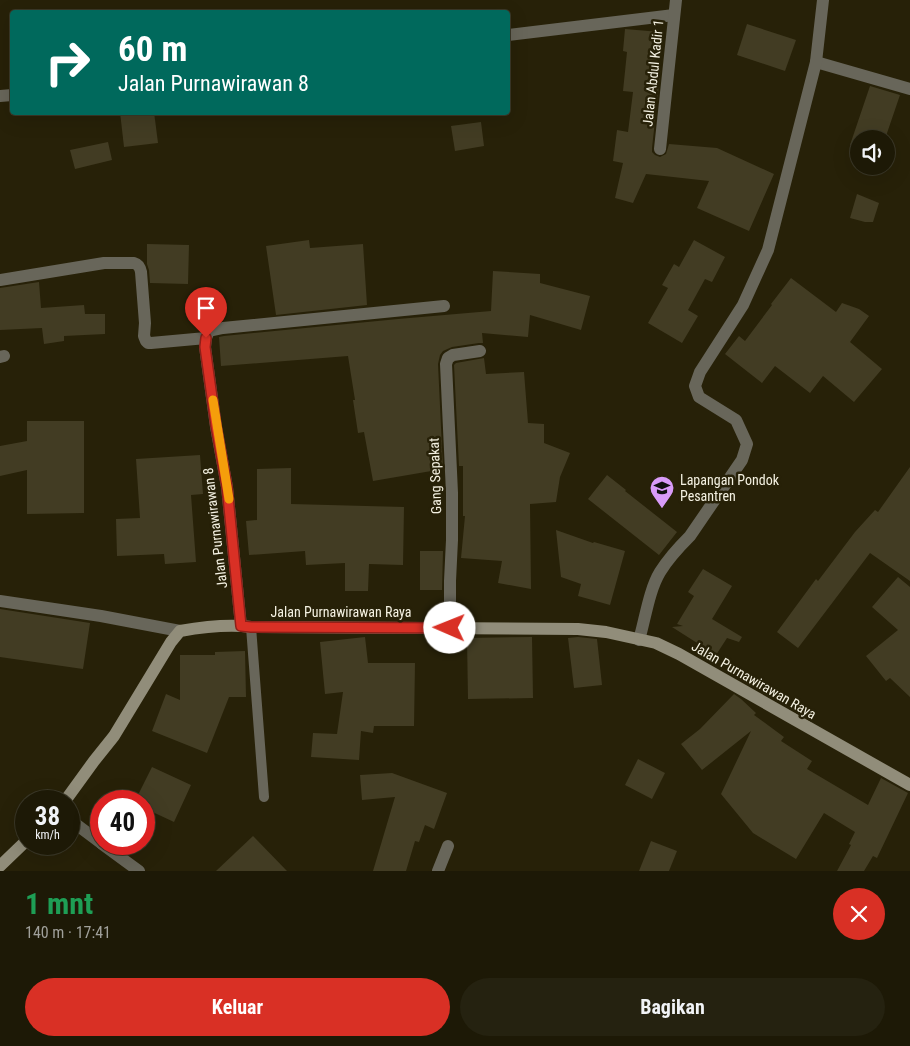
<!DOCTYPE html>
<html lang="id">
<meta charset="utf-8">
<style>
body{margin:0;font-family:"Roboto Condensed",sans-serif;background:#252210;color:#f1f3f6;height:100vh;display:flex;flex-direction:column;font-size:19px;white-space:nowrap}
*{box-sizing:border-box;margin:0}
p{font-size:16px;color:#a0a09b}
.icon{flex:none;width:28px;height:28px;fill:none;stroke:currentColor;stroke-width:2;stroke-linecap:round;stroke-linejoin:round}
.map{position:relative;height:871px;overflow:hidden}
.panel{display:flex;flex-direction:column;background:#1d1906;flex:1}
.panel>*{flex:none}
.guide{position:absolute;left:10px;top:10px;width:500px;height:105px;border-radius:5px;box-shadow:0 5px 20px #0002,0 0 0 1px #3b3828;background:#00695c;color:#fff;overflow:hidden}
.tools{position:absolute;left:850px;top:130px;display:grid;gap:10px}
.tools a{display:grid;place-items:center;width:45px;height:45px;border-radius:50%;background:#1d1906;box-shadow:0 5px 20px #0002,0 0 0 1px #3b3828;font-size:25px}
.speed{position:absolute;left:15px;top:790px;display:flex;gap:10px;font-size:25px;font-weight:700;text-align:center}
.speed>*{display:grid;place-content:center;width:65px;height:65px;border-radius:50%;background:#1d1906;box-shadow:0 5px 20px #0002,0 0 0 1px #3b3828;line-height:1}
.speed small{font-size:12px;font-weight:400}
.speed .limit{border:8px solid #d22;background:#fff;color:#111}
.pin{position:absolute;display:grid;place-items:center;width:42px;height:42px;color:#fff;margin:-51px -21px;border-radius:50% 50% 50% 0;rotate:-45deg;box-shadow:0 0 5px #0007}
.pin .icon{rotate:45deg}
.me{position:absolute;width:55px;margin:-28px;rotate:271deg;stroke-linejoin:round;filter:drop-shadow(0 0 4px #0008)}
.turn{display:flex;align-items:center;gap:18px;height:105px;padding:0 25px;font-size:22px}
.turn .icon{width:65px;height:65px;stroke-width:2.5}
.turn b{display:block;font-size:35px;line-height:42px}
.round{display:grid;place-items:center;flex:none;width:52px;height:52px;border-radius:26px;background:#252210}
.summary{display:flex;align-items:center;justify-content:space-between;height:85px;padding:0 25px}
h1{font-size:30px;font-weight:700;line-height:38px;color:#1e9e55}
.primary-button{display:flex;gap:10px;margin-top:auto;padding:10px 25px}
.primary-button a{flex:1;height:58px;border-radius:30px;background:#d93025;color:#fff;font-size:20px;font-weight:700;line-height:58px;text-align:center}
.primary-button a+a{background:#252210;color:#f1f3f6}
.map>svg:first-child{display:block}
.building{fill:#423c23}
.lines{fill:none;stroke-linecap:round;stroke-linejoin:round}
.lane{stroke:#68665a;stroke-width:10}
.street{stroke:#68665a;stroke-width:12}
.secondary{stroke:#918d7a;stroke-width:12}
.route-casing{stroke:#8d1f18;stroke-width:12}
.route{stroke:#d93025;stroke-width:9}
.slow{stroke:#f59e0b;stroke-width:9}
.labels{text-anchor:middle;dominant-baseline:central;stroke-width:5;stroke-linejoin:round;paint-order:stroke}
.street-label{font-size:14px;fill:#f4f1e2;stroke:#272108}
.poi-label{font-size:14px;fill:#f4f1e2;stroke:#272108;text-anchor:start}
</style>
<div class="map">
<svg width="910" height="871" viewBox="0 0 910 871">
<rect width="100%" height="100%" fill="#272108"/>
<g class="building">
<polygon points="747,24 796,40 785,71 737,55"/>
<polygon points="625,29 660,32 657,66 661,66 652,148 652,152 655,155 660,157 666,154 669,144 717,148 774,174 749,231 697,208 709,181 646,174 633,203 615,198 623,163 613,161 617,130 628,132 633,92 623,91 627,52 623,51"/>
<polygon points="870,86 900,95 885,139 859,139 859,148 850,145"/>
<polygon points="120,112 154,112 158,143 124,147"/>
<polygon points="481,122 484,146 455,151 451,126"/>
<polygon points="108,142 112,160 75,169 70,150"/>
<polygon points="857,194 879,203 873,222 865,222 850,218"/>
<polygon points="309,240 310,248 363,244 367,305 276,315 266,246"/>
<polygon points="694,240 725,257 712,282 705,279 688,310 698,316 682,343 648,323 668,288 662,285 674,264 679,267"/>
<polygon points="147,244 189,245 188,284 150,283 149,270 147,264"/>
<polygon points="493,271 540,274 540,283 590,296 581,330 530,315 528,337 482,333 483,343 479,343 452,347 443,351 440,355 438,364 443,469 373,481 364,432 358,433 353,400 355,400 348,356 221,366 219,337 224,336 398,319 491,311"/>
<polygon points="791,278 836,312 842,303 859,309 869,316 850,342 882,369 854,402 823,376 810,393 775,366 762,383 725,354 739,336 745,341 772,305 771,304"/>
<polygon points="39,282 41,308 84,305 85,314 105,314 105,334 64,336 64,341 44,344 42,328 0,330 0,288"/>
<polygon points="484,358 486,374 524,372 528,423 544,424 544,443 570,453 560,477 556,502 530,504 531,589 498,583 502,561 461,558 465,516 463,516 463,466 459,466 454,365 456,363"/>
<polygon points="27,421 84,421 84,513 27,514 27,470 0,476 0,446 27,441"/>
<polygon points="200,455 203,494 191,495 196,562 165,564 164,554 117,556 116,519 140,518 136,459"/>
<polygon points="910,467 910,581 870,553 798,648 777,632 816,579 818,581 855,532 875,510 878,512"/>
<polygon points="291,468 291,504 404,507 403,565 369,564 368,591 345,591 345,563 306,565 305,551 249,555 246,521 257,520 257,469"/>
<polygon points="607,475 626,490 625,491 677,532 659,555 588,499"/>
<polygon points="556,530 593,543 594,542 625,551 610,605 578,596 581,584 561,577"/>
<polygon points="420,551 443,551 442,590 420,590"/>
<polygon points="703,569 732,586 712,619 742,637 739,642 727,638 716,655 672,627 683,626 677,624 694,596 688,592"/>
<polygon points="898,577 910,587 910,697 890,678 886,681 866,656 898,630 872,607"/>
<polygon points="0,609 90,623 83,669 0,657"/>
<polygon points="365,637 368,663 415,663 414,726 374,726 373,733 361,731 359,760 311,757 313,733 337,734 343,692 325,694 320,642"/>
<polygon points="532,637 533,698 468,699 467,638"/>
<polygon points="578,637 597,639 602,685 574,688 568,638"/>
<polygon points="245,651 246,697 229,697 207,753 152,731 166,694 180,700 180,655 215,655 215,652"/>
<polygon points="734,694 741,699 756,713 754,715 784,737 781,741 812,761 807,769 868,805 881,778 908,793 877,858 873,856 864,871 837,871 851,845 849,844 855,832 824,813 796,859 753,833 721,794 751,731 702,770 681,744 700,729"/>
<polygon points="638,759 665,773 652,799 625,785"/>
<polygon points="152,767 191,785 174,822 144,808 144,801 135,801"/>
<polygon points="392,773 447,793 434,829 425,825 419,842 415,841 406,871 373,871 395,797 362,800 360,775"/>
<polygon points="253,836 287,871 216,871"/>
<polygon points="651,841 677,851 669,871 639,871"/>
</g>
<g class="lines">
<polyline class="lane" points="251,627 264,797"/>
<g class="street">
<polyline points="508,35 674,15"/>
<polyline points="816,62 910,89"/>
<polyline points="0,96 12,95"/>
<polyline points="660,149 676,0"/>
<path d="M0,280L104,263H134C138,264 140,267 141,272L145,323L144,336L146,341L148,343H151L206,338"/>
<polyline points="0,357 4,356"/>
<polyline points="0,601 101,616 180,631"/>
<polyline points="241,626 227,487 216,427 205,347 206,338 209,331 223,328 444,306"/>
<polyline points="450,628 450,581 452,540 452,493 446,364 448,358 453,355 480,351"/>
<path d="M639,640C645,620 649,590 660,572C668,559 679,547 690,536L742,460L747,444L736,420L699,397L695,386L700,372L743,305L768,250L816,62L823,0"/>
<polyline points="69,819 101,843"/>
<polyline points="102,844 139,871"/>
<polyline points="438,871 448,846"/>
</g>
<g class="secondary">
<path d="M65,801L94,761L114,736L171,642L180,631C203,627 228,624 251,627L578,629L606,632L656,643L679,654L910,785"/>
<polyline points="0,866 26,841"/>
</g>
</g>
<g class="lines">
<defs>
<polyline id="route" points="206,338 205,347 216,426 227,487 241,626 251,627 450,628"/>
</defs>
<use href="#route" class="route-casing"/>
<use href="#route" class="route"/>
<polyline class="slow" points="213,400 229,499"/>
</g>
<defs>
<symbol id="school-pin" viewBox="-11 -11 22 30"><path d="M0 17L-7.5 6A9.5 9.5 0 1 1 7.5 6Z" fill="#d89bf8" stroke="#272108"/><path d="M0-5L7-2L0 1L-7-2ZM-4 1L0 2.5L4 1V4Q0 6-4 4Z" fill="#111"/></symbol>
</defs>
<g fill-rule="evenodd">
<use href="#school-pin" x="648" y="474" width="28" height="38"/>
</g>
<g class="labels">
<g class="street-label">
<text transform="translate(653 73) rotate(-84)">Jalan Abdul Kadir 1</text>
<text transform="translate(435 476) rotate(-92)">Gang Sepakat</text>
<text transform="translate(215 528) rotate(-97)">Jalan Purnawirawan 8</text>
<text x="341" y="612">Jalan Purnawirawan Raya</text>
<text transform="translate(754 680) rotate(30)">Jalan Purnawirawan Raya</text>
</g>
<g class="poi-label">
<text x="680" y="480">Lapangan Pondok<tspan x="680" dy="16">Pesantren</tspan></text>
</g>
</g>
</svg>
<div class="tools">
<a><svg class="icon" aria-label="sound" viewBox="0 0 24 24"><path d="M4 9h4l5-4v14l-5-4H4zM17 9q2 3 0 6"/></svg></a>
</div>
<div class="speed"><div>38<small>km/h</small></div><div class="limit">40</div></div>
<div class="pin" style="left:206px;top:338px;background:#d93025"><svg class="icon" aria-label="arrive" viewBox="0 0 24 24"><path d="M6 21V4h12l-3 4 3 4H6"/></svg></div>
<svg class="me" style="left:450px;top:628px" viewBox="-20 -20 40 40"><circle r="19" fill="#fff"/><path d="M0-13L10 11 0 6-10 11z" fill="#d93025"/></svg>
<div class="guide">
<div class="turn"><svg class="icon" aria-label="right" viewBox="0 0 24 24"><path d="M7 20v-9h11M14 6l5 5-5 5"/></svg><div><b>60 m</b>Jalan Purnawirawan 8</div></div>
</div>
</div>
<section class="panel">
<div class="summary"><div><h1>1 mnt</h1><p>140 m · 17:41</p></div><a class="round" style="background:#d93025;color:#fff"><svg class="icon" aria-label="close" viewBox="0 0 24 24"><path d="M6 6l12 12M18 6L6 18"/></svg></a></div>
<div class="primary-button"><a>Keluar</a><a>Bagikan</a></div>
</section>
